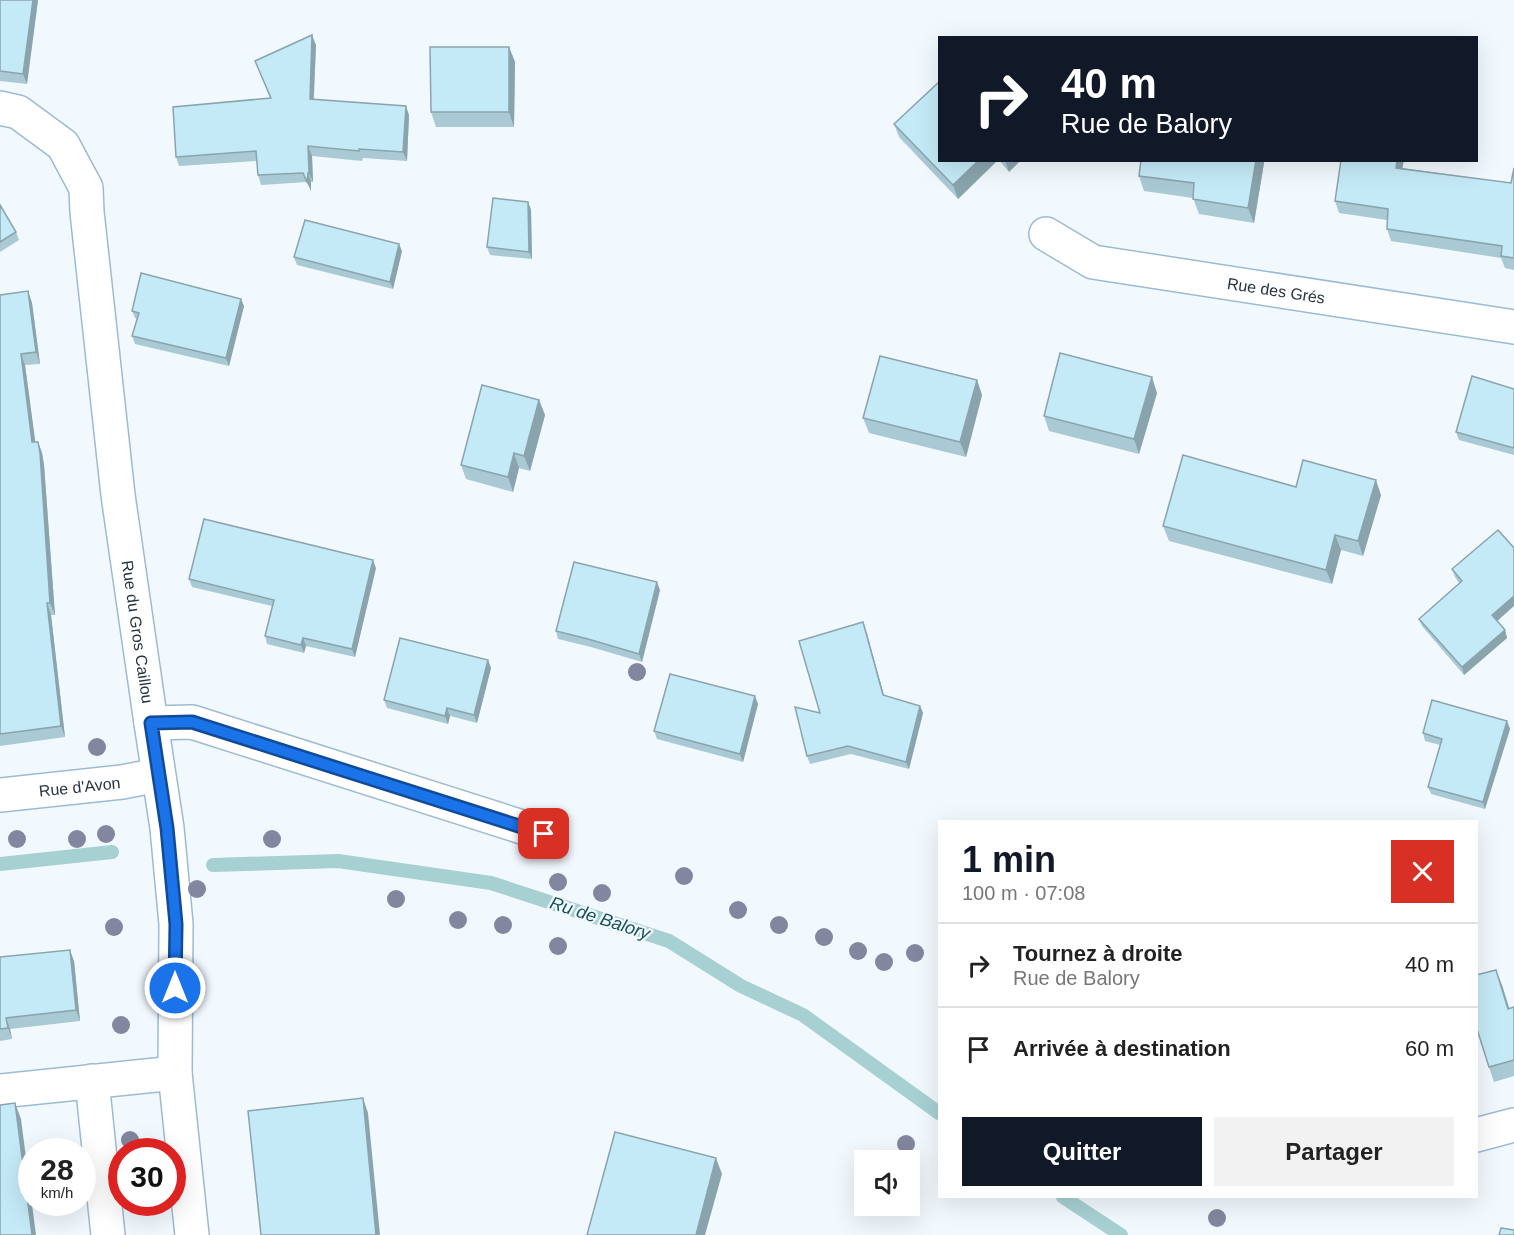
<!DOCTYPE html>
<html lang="fr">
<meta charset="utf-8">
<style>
body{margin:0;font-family:Arial,sans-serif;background:#f2f2f2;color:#222;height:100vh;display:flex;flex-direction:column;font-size:22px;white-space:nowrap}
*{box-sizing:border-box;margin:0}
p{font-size:20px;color:#767676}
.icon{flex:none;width:33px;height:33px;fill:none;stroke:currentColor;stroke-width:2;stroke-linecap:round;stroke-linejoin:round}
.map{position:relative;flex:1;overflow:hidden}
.details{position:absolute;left:938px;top:820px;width:540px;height:378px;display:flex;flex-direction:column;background:#fff;border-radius:0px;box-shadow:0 6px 24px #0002}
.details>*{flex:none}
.top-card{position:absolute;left:938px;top:36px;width:540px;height:126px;border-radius:0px;box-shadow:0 6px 24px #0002;background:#111827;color:#fff;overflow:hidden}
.controls{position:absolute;left:854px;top:1150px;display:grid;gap:12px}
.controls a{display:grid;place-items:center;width:66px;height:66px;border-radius:0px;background:#fff;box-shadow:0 6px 24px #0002;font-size:30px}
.speed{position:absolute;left:18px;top:1138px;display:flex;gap:12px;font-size:30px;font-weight:700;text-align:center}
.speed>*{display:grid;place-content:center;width:78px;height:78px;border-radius:50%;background:#fff;box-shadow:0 6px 24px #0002;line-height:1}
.speed small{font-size:15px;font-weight:400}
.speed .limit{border:9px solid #d22;background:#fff;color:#111}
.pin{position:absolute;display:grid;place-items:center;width:51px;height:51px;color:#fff;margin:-26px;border-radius:12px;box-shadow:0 3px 9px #0006}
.me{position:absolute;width:66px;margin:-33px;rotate:0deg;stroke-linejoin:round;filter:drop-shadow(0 0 4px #0008)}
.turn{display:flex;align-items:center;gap:21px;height:126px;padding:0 24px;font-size:27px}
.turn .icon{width:78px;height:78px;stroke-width:2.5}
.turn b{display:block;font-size:42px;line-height:51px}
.round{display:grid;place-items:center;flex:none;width:63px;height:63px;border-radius:0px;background:#f2f2f2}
.headline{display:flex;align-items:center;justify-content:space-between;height:102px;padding:0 24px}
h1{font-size:36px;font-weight:600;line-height:45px;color:#111827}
.cta{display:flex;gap:12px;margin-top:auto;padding:12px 24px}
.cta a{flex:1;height:69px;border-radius:0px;background:#111827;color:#fff;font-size:24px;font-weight:600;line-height:69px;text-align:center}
.cta a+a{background:#f2f2f2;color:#222}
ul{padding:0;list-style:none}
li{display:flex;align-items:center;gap:18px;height:84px;padding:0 24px;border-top:2px solid #e0e0e0}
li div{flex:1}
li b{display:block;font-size:22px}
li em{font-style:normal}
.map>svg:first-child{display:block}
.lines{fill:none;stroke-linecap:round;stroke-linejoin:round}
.stream{stroke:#a7d0d3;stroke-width:14}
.minor-casing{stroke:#9cbbd3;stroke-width:36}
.minor{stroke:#fff;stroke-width:33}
.tree{fill:#82879f}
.wall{fill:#a9c9d4}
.shaded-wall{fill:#8aa4ad}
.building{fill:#c5eaf7;stroke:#8aa4ad;stroke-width:1.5}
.route-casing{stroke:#114b97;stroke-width:15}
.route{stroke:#1a73e8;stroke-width:10}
.labels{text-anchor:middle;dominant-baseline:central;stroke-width:4.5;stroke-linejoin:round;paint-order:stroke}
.street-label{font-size:16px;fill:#28343e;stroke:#f2f9fe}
.water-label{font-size:18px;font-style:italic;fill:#165055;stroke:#f2f9fe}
</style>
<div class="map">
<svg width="1514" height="1235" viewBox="0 0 1514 1235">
<rect width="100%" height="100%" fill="#f2f9fe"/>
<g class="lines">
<g class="stream">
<polyline points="0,864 112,852"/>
<polyline points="213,865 338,861 491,883 669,941 741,986 803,1015 939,1113"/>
<polyline points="1063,1197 1121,1235"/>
</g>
<defs>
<g id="minor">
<path id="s1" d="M0,108L18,112L63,145L86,188L87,212L118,495L151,723L167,828L176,924L175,1073L192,1235"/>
<path id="s2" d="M1046,234L1093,262L1514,327"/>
<polyline points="151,723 192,722 544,834"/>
<path id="s3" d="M0,795L122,782L158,775"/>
<polyline points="92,1081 108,1235"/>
<polyline points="0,1091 175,1073"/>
<polyline points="1476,1135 1514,1125"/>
</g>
</defs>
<use href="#minor" class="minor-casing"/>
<use href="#minor" class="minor"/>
</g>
<g class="tree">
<circle cx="637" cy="672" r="9"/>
<circle cx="97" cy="747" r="9"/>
<circle cx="106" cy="834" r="9"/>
<circle cx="17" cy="839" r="9"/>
<circle cx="77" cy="839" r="9"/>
<circle cx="272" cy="839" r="9"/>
<circle cx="684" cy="876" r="9"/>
<circle cx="558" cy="882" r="9"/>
<circle cx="197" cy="889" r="9"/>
<circle cx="602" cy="893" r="9"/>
<circle cx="396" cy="899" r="9"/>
<circle cx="738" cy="910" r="9"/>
<circle cx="458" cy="920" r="9"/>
<circle cx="503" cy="925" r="9"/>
<circle cx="779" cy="925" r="9"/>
<circle cx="114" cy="927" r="9"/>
<circle cx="824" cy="937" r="9"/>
<circle cx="558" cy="946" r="9"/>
<circle cx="858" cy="951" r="9"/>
<circle cx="915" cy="953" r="9"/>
<circle cx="884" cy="962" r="9"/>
<circle cx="121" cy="1025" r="9"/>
<circle cx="130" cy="1140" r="9"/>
<circle cx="906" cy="1144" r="9"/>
<circle cx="1217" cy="1218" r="9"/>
</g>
<g class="wall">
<polygon points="0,0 38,0 27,84 0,81"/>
<polygon points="316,45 314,99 409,115 407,161 363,158 362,161 312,156 313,182 311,182 311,191 307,182 261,185 258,175 257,161 179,166 176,157 270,98 255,61"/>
<polygon points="509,47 515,62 514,127 436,127 431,112"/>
<polygon points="894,124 998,160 958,199 899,137"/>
<polygon points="999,160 1021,160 1009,172"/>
<polygon points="1141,160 1263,160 1264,163 1254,223 1199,214 1193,198 1144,191 1139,176"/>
<polygon points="1404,160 1402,168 1511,183 1514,168 1514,270 1505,268 1501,258 1391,241 1387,229 1387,220 1339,213 1335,201"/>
<polygon points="528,202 531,210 532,259 490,255 487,247"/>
<polygon points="0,205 16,232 19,240 0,252"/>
<polygon points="402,251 393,289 297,265 294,257"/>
<polygon points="28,291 32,303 40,364 25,365 35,442 38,442 42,453 44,465 55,615 51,615 65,737 0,746 0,295"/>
<polygon points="244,306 229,366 135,344 132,336 137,319 135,318 132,311"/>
<polygon points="977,380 982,395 966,457 869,433 863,418"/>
<polygon points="1514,389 1514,455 1459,440 1456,432"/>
<polygon points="1157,393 1139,454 1049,431 1044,416"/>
<polygon points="539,400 545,415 530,471 519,468 513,492 466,479 461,465"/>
<polygon points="1296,487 1381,495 1363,556 1341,550 1332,584 1169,541 1163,526"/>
<polygon points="376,568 355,657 306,646 304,653 267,644 265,636 272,606 192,587 189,579"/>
<polygon points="1452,569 1505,630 1507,638 1464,675 1422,626 1419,619 1459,583 1455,577"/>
<polygon points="660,590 642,662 591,647 558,639 556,631"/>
<polygon points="863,622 884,695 920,706 923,713 909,769 851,754 810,764 807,756 820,713"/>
<polygon points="488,660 491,668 477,723 450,716 448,724 387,708 384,700"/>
<polygon points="758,704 743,762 657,739 654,731"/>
<polygon points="1507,721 1510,729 1485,809 1431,794 1428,787 1440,745 1425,741 1423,733"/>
<polygon points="0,957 74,961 80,1021 10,1029 12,1039 0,1041"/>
<polygon points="1502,985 1509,1008 1514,1007 1514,1076 1494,1082 1489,1067"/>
</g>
<g class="shaded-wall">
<polygon points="33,0 38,0 27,84 23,74"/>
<polygon points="312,35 316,45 313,109 310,99"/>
<polygon points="509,47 515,62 514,127 509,112"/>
<polygon points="406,106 409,115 407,161 403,152"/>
<polygon points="308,146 312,156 313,182 309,173"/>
<polygon points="979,160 998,160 958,199 953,185"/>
<polygon points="1005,160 1021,160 1009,172"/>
<polygon points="1256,160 1263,160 1264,163 1254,223 1248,208"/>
<polygon points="1397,160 1404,160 1400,180 1396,168"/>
<polygon points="308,173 311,182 311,191 307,182"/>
<polygon points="528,202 531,210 532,259 529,252"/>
<polygon points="399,244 402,251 393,289 390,282"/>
<polygon points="28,291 32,303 40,364 36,352"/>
<polygon points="241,299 244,306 229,366 226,358"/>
<polygon points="21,354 25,365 37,454 32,442"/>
<polygon points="1152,377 1157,393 1139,454 1134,439"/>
<polygon points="977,380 982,395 966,457 960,442"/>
<polygon points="539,400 545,415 530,471 524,456"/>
<polygon points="38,442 42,453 44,465 55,615 50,603"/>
<polygon points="514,453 519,468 513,492 508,477"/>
<polygon points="1376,480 1381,495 1363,556 1358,541"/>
<polygon points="1335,535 1341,550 1332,584 1326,570"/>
<polygon points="373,560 376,568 355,657 352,649"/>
<polygon points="657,582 660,590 642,662 639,654"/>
<polygon points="1514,596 1514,606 1495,623 1492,615"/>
<polygon points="47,603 51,615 65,737 61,726"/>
<polygon points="863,622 866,630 886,703 883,695"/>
<polygon points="1505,630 1507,638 1464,675 1462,667"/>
<polygon points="303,638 306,646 304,653 301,645"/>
<polygon points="488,660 491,668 477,723 474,715"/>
<polygon points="755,696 758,704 743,762 740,754"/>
<polygon points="920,706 923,713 909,769 906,762"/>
<polygon points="447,708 450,716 448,724 445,716"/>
<polygon points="1507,721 1510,729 1485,809 1483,802"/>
<polygon points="70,950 74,961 80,1021 76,1010"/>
<polygon points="1496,970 1502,985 1514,1024 1508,1009"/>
<polygon points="6,1018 10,1029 12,1039 8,1028"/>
<polygon points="363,1098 368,1113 380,1235 376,1235"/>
<polygon points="15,1103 21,1119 36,1235 32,1235"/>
<polygon points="716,1158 722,1174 705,1235 696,1235"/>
</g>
<g class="building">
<polygon points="0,0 33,0 23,74 0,71"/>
<polygon points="312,35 310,99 406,106 403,152 359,149 359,151 308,146 309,173 308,173 307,182 303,173 258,175 256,151 176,157 173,107 271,98 255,61"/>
<polygon points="430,47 509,47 509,112 431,112"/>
<polygon points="939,82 939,160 979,160 953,185 894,124"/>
<polygon points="1141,160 1256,160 1248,208 1193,199 1194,183 1139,176"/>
<polygon points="1341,160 1397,160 1396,168 1511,183 1514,168 1514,258 1501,256 1502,246 1387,229 1388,209 1335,201"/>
<polygon points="493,198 528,202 529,252 487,247"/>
<polygon points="0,205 16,232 0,242"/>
<polygon points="305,220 399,244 390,282 294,257"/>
<polygon points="141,273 241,299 226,358 132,336 139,313 132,311"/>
<polygon points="28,291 36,352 21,354 32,442 38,442 40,453 50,603 47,603 61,726 0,734 0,295"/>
<polygon points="1060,353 1152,377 1134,439 1044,416"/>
<polygon points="880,356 977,380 960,442 863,418"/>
<polygon points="1472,376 1514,389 1514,448 1456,432"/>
<polygon points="482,385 539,400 524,456 514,453 508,477 461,465"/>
<polygon points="1183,455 1296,487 1303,460 1376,480 1358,541 1335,535 1326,570 1163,526"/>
<polygon points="204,519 373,560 352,649 303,638 301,645 265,636 274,600 189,579"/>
<polygon points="1498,530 1514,548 1514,596 1492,615 1505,630 1462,667 1419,619 1462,581 1452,569"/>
<polygon points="574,562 657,582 639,654 588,639 556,631"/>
<polygon points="863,622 883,695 920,706 906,762 848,746 807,756 795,707 820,713 799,641"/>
<polygon points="400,638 488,660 474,715 447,708 445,716 384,700"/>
<polygon points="670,674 755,696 740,754 654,731"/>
<polygon points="1432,700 1507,721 1483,802 1428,787 1442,739 1423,733"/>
<polygon points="70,950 76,1010 6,1018 8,1028 0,1029 0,957"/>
<polygon points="1496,970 1508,1009 1514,1007 1514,1060 1489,1067 1476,1026 1476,975"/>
<polygon points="363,1098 376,1235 261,1235 248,1111"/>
<polygon points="15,1103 32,1235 0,1235 0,1105"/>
<polygon points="615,1132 716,1158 696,1235 587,1235"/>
<polygon points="1501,1228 1514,1230 1514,1235 1499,1235"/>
</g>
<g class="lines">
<defs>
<polyline id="route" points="175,988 176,924 167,828 151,723 192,722 544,834"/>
</defs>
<use href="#route" class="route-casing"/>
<use href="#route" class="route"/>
</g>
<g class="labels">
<g class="street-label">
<text stroke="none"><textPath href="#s2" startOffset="240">Rue des Grés</textPath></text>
<text stroke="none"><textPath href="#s1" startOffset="570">Rue du Gros Caillou</textPath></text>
<text stroke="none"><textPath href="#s3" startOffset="80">Rue d'Avon</textPath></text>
</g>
<g class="water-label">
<text transform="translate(600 918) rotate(18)">Ru de Balory</text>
</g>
</g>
</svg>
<div class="controls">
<a><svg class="icon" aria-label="sound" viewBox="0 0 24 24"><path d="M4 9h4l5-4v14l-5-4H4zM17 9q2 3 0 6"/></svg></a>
</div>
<div class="speed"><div>28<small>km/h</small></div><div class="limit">30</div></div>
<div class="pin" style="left:544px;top:834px;background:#d93025"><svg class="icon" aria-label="arrive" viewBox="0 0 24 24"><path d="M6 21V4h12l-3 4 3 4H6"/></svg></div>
<svg class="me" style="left:175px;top:988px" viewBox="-20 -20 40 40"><circle r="17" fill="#1a73e8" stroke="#fff" stroke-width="3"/><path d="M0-11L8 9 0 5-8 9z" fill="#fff"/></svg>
<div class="top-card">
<div class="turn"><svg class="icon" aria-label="right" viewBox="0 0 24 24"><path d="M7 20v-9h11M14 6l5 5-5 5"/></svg><div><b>40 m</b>Rue de Balory</div></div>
</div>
<section class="details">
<div class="headline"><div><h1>1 min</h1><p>100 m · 07:08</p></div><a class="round" style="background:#d93025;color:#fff"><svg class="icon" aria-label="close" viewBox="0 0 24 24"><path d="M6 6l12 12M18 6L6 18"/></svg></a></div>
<ul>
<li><svg class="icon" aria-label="right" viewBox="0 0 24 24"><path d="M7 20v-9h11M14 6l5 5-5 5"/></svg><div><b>Tournez à droite</b><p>Rue de Balory</p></div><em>40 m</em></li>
<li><svg class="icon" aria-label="arrive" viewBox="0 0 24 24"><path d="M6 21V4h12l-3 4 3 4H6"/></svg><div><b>Arrivée à destination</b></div><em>60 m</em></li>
</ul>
<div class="cta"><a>Quitter</a><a>Partager</a></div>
</section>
</div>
